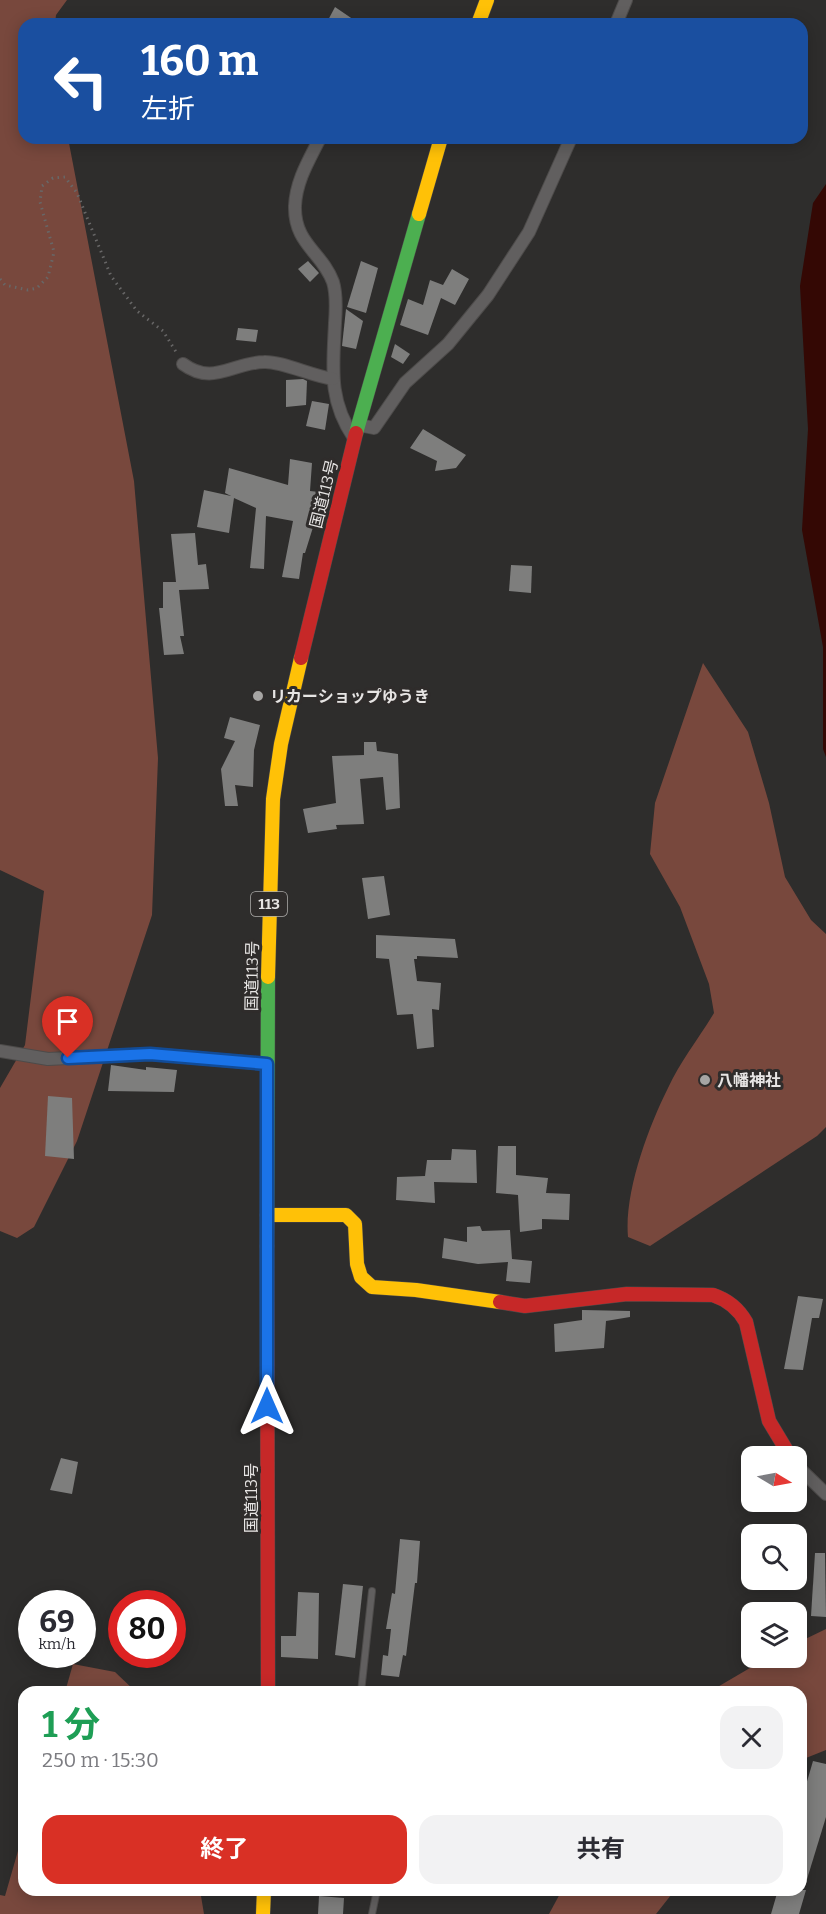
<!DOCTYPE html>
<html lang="ja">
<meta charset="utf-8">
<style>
body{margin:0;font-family:Bitter,"Noto Sans JP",serif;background:#f2f2f3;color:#2b2b33;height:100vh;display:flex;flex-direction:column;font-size:22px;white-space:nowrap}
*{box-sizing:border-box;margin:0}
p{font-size:20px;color:#7c7c81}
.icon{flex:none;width:33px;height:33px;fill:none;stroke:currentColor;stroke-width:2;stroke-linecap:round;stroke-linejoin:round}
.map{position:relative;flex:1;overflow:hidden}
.details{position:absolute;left:18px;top:1686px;width:789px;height:210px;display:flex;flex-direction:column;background:#fff;border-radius:18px;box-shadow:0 3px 15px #0003}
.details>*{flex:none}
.hud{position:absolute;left:18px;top:18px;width:790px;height:126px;border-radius:18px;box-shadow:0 3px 15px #0003;background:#1a4fa0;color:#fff;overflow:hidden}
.needle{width:39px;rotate:100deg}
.controls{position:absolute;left:741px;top:1446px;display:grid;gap:12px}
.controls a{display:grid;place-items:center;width:66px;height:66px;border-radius:12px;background:#fff;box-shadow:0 3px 15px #0003;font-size:30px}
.speed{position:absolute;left:18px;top:1590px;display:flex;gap:12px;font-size:30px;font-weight:700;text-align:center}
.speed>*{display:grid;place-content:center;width:78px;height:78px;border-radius:50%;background:#fff;box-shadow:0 3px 15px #0003;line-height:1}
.speed small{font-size:15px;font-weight:400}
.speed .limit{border:9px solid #d22;background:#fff;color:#111}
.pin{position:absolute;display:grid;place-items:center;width:51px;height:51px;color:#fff;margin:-62px -26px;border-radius:50% 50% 50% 0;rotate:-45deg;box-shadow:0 0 6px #0007}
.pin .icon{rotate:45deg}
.me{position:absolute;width:66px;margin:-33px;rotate:0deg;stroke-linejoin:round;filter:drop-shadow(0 0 4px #0008)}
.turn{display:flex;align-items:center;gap:21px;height:126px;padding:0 24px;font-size:27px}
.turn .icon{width:78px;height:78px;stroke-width:2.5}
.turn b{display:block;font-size:42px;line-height:51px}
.round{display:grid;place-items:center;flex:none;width:63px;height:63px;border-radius:18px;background:#f2f2f3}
.headline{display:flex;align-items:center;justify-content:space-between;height:102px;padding:0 24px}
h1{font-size:36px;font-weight:700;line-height:45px;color:#1e9e55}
.button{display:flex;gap:12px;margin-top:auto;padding:12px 24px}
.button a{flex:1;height:69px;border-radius:18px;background:#d93025;color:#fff;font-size:24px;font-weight:700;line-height:69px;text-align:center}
.button a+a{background:#f2f2f3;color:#2b2b33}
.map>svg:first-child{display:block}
.forest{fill:#78483d}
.water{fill:#340804}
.building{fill:#7e7e7d}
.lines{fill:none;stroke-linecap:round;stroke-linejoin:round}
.lane-casing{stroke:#4d4b4a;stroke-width:8}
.street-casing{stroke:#4d4b4a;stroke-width:14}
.fast-casing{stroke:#4d4b4a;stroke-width:15}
.slow-casing{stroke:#4d4b4a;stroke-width:15}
.jam-casing{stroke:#4d4b4a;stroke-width:15}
.path{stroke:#686767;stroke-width:3;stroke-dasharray:1.5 4.5;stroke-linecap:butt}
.lane{stroke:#615f5f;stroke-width:6}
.street{stroke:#615f5f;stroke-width:12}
.fast{stroke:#4caf50;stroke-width:14}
.slow{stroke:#ffc107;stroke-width:14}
.jam{stroke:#c62828;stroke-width:14}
.route-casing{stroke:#114b97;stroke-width:15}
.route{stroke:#1a73e8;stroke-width:10}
.poi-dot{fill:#a6a5a4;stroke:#2f2c2b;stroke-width:2}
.labels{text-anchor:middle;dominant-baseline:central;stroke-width:6;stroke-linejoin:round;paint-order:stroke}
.shield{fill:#2f2c2b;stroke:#b0aeac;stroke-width:1.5}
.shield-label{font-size:15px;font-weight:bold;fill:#e7e5e4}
.street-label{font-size:16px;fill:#e7e5e4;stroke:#2f2c2b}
.poi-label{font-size:16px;font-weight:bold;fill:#e7e5e4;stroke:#2f2c2b;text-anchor:start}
</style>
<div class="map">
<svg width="826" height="1914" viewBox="0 0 826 1914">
<rect width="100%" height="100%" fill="#2e2d2c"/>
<g class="forest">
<polygon points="0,0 67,0 56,15 55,24 24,24 24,138 68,138 134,481 158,758 152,915 77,1141 34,1227 17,1238 0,1231 0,1088 25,1045 44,891 0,870"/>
<path d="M703,663L748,732L769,803L785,877L811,920L826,934V1127L817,1136L650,1246L628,1237C624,1193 648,1128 668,1088C680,1062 699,1038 714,1013L709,984L680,907L650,854L655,803Z"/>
<polygon points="826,1629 826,1750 801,1760 801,1692 709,1692 767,1658 796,1658 797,1643"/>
<polygon points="73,1664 115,1672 136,1692 65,1692"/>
<polygon points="24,1830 24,1890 200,1890 204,1914 0,1914 0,1895 5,1896"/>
<polygon points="562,1890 675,1890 656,1914 549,1914"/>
</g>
<polygon class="water" points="826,184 826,757 823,749 823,647 802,530 808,429 800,286 813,203"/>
<g class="building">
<polygon points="335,7 360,24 326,24"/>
<polygon points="308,261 319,273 310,282 298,269"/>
<polygon points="361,261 378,268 366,313 347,307"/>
<polygon points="452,269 469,279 455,305 441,298 428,335 400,325 408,299 423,305 430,280 443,285"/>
<polygon points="346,309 363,321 356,349 342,346"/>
<polygon points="238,328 258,330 256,342 236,340"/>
<polygon points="395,344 410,354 403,364 391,357"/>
<polygon points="303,379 307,381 306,405 286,407 286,380"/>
<polygon points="312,401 329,404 325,430 306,426"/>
<polygon points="423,429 466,455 456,468 435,471 437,461 410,448"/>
<polygon points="290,459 312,463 310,491 319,492 314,524 305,553 303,553 299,579 282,577 293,521 266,516 264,569 250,568 256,508 234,498 229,533 197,527 204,490 231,496 225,493 229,468 288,485"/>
<polygon points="195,533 198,565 206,564 209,589 179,590 184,636 180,636 184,654 164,655 159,608 163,608 163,582 176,582 171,534"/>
<polygon points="511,565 532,566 531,593 509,591"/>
<polygon points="230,717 260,725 254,750 253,787 235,785 238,806 225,806 221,769 235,741 224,738"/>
<polygon points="364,742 376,742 377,751 398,754 400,808 386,810 383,777 360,779 364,824 336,825 337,829 308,833 303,809 336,803 332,756 364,755"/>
<polygon points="384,876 390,915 368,919 362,878"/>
<polygon points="376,935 455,939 458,958 417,956 417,959 414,959 417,981 441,983 439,1010 432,1009 434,1047 417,1049 413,1014 397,1015 389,959 376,958"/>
<polygon points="111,1065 146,1070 146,1067 177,1070 174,1092 108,1091"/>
<polygon points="48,1096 72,1098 74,1159 45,1156"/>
<polygon points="498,1146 516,1146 516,1175 548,1178 546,1193 570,1194 569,1220 542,1219 542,1229 520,1232 518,1195 496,1193"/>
<polygon points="452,1149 476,1150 477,1183 434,1182 435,1203 396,1200 397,1177 425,1176 427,1160 451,1160"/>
<polygon points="480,1226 482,1231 510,1230 512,1259 532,1261 530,1283 506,1281 508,1262 478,1264 442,1258 444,1238 467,1242 467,1227"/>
<polygon points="798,1296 823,1299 819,1318 812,1318 803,1370 784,1369"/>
<polygon points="582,1310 630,1311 630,1317 606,1321 604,1348 555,1352 554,1324 582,1320"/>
<polygon points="61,1458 78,1462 72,1494 50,1490"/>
<polygon points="400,1539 420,1541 417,1583 415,1583 406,1656 403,1655 399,1677 381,1675 383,1655 388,1656 391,1629 386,1629 392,1593 395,1594"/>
<polygon points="815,1553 825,1553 826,1617 811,1616"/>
<polygon points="343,1584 363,1586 355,1658 335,1655"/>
<polygon points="298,1592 319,1593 318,1659 281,1657 281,1636 296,1636"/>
<polygon points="813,1761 826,1764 826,1817 804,1889 801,1888 801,1802"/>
<polygon points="778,1890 806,1890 799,1914 771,1914"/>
<polygon points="319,1896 344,1898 343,1914 318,1914"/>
</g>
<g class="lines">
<defs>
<g id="lane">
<polyline points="361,1692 372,1591"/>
<polyline points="372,1914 377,1890"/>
</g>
<g id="street">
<polyline points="616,24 626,0"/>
<path d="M320,138C309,160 296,181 295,206C294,244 322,252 333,282C337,295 336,310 335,323C333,368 328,400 354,438"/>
<path d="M183,364C213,386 231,363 264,362C281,361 312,376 333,379"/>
<polyline points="359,425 374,428 405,383 448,344 488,295 529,232 571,138"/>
<polyline points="0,1051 48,1059 150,1054 267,1064"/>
<polyline points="796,1465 826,1494"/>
</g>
<g id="fast">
<polyline points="356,433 419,214"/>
<polyline points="267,1246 268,977"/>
</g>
<g id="slow">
<polyline points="478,24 487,0"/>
<polyline points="419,214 441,138"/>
<polyline points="268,977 273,799 281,744 301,658"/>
<polyline points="267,1215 346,1215 355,1224 357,1264 361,1277 372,1287 416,1290 500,1302"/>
<polyline points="263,1914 264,1890"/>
</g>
<g id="jam">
<polyline points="301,658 356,433"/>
<polyline points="267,1246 268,1692"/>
<path d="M500,1302L525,1306L627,1294L713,1295C728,1300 738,1308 746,1322L769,1421L790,1456"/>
</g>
</defs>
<use href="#lane" class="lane-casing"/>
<use href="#street" class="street-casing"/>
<use href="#fast" class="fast-casing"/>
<use href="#slow" class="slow-casing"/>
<use href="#jam" class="jam-casing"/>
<polyline class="path" points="0,279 5,285 28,290 37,288 48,277 54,252 40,202 42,186 53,178 65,177 77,193 111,276 137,311 163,331 178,355"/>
<use href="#lane" class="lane"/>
<use href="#street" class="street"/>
<use href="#fast" class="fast"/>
<use href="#slow" class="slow"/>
<use href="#jam" class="jam"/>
</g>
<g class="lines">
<defs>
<polyline id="route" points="68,1058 150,1054 267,1064 267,1406"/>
</defs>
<use href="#route" class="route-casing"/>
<use href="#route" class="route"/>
</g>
<g class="poi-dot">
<circle cx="258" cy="696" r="6"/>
<circle cx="705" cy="1080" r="6"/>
</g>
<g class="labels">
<rect class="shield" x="251" y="892" width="36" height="24" rx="4.5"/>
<g class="shield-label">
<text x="269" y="904">113</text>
</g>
<g class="street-label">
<text transform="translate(324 494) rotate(-76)">国道113号</text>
<text transform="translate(252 976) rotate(-89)">国道113号</text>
<text transform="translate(251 1498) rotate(-90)">国道113号</text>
</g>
<g class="poi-label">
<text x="270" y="696">リカーショップゆうき</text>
<text x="717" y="1080">八幡神社</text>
</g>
</g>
</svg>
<div class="controls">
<a><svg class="needle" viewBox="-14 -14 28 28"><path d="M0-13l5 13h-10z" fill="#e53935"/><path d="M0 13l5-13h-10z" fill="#7c7c81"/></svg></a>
<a><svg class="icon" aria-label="search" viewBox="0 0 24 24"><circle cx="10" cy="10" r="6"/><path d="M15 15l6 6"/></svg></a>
<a><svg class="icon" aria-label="layers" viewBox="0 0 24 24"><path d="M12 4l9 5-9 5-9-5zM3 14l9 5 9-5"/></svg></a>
</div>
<div class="speed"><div>69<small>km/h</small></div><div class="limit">80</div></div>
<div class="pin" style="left:68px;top:1058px;background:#d93025"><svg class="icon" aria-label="arrive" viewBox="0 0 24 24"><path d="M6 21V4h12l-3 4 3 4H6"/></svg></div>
<svg class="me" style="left:267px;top:1406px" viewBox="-20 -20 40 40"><path d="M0-17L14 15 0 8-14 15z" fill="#1a73e8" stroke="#fff" stroke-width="4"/></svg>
<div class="hud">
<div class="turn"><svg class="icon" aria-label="left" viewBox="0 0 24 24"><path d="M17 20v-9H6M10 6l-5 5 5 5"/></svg><div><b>160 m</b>左折</div></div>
</div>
<section class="details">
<div class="headline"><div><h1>1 分</h1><p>250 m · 15:30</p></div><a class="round"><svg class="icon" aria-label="close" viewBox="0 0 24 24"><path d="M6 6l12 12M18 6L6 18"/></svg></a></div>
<div class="button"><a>終了</a><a>共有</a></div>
</section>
</div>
